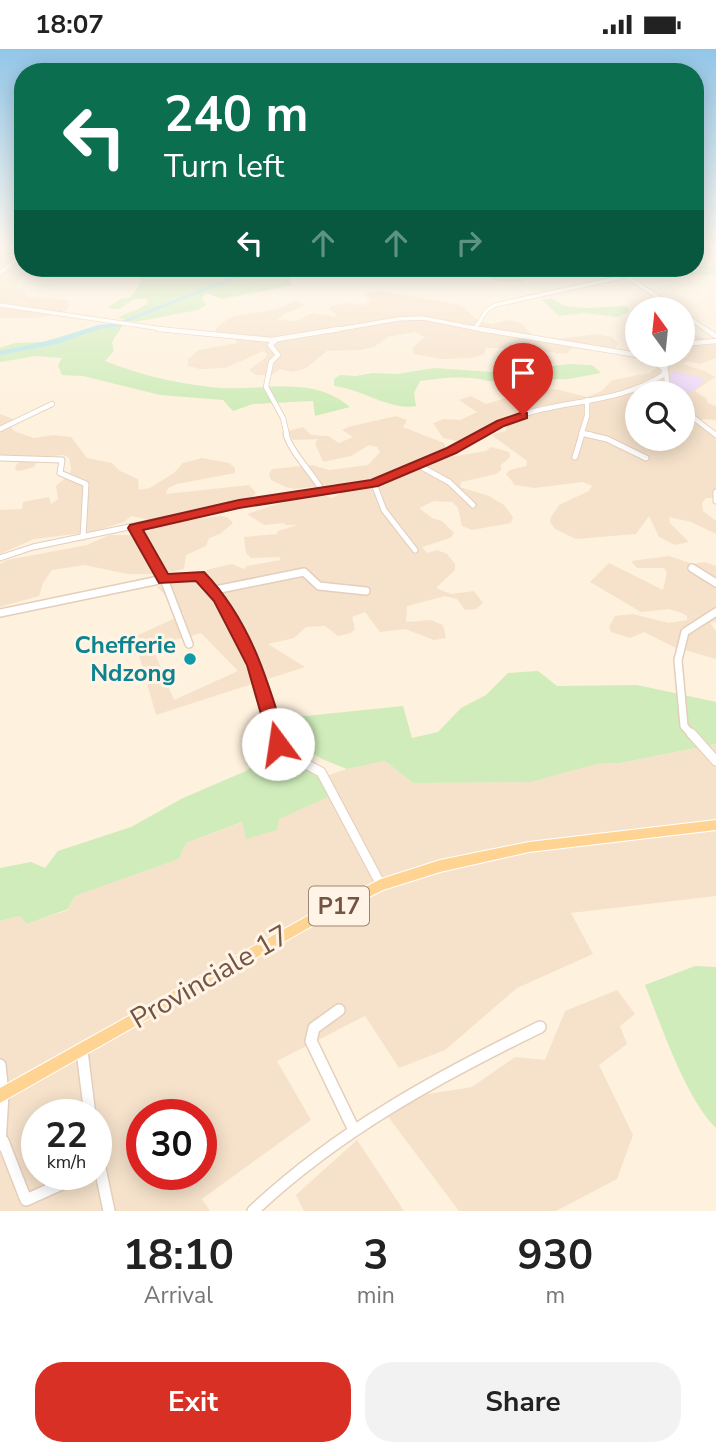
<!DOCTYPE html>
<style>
body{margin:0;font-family:"Nunito Sans",sans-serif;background:#f2f2f2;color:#222;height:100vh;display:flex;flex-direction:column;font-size:26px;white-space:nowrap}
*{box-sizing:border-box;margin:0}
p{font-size:23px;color:#767676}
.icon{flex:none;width:38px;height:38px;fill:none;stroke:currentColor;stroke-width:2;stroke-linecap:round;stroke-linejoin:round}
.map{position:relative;height:1162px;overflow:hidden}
.details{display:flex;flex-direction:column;background:#fff;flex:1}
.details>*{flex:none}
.banner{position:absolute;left:14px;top:14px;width:690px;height:214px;border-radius:28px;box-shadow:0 4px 18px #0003;background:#0b6e4f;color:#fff;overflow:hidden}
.needle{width:46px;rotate:345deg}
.controls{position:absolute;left:625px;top:248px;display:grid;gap:14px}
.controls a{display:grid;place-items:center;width:70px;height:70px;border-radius:50%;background:#fff;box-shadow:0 4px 18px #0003;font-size:35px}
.speed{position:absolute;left:21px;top:1050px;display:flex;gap:14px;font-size:35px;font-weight:700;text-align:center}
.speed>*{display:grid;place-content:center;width:91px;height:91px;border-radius:50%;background:#fff;box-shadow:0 4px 18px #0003;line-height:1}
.speed small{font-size:18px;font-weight:400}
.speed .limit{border:10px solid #d22;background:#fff;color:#111}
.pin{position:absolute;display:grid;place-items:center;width:60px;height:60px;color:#fff;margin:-72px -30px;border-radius:50% 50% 50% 0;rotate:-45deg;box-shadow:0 0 7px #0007}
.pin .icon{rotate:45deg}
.me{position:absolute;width:77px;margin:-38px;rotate:346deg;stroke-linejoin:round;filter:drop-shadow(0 0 5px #0008)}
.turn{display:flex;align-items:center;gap:24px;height:147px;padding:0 35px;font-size:32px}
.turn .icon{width:91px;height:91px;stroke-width:2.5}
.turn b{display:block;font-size:49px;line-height:60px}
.lanes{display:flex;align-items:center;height:66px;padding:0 35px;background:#0003;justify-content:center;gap:35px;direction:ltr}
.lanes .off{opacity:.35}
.eta{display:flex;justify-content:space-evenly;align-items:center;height:119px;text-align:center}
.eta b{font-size:42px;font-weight:700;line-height:49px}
.button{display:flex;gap:14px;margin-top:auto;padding:14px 35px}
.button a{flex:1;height:80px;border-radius:28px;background:#d93025;color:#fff;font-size:28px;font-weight:700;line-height:80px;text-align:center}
.button a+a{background:#f2f2f2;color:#222}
.status{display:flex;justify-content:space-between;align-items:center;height:49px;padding:0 35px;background:#fff;direction:ltr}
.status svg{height:19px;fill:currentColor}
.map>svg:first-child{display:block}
.residential{fill:#f6e2cb;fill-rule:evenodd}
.education{fill:#eedafa}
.green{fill:#d0ecbb}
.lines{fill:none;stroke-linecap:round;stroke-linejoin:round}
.river{fill:#b1e2e9;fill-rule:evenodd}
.minor-far5-casing{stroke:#e4cebc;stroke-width:5}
.minor-far4-casing{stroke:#e4cebc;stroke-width:6}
.minor-far3-casing{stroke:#e4cebc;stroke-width:7}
.minor-far2-casing{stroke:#e4cebc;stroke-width:10}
.minor-far1-casing{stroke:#e4cebc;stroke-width:11}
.minor-casing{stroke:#e4cebc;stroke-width:14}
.major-casing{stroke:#fff;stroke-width:2}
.minor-far5{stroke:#fff;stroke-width:3.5}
.minor-far4{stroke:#fff;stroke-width:4.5}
.minor-far3{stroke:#fff;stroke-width:5}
.minor-far2{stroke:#fff;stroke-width:7}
.minor-far1{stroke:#fff;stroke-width:9}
.minor{stroke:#fff;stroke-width:11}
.major{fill:#ffd493;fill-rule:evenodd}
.route{fill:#d93025;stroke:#8d1f18;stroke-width:2}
.culture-dot{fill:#0f9aa8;stroke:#fff4e5;stroke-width:2.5}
.labels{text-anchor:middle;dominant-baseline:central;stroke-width:6;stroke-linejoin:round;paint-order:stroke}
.shield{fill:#fff4e5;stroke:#9e8474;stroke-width:2}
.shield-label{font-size:23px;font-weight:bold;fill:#755444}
.culture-label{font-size:24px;font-weight:bold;fill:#0d838f;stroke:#fff4e5;text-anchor:end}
.near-street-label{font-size:28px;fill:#755444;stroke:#fff4e5}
</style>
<div class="status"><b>18:07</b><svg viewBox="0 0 49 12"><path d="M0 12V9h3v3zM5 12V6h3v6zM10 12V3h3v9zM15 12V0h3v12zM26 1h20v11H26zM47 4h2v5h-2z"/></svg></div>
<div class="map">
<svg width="716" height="1162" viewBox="0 0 716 1162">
<rect width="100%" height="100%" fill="#fef1dd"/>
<g class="residential">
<polygon points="23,199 23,219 60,220 51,225 21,228 15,238 24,241 27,248 68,251 70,257 65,262 39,269 0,269 0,202"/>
<polygon points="379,242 461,256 478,272 492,275 509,271 521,274 533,287 558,290 596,285 612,288 618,294 615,300 602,302 572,299 567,305 514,299 486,299 484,305 472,309 442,310 414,305 412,299 425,288 415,283 388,288 374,298 361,301 327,302 306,319 293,323 280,320 271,326 256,326 249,321 266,308 267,305 264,302 225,319 200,320 188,317 188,310 199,301 237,294 235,288 216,284 216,279 231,268 278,260 294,252 301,253 304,257 284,265 277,271 297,272 312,264 335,268 337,266 329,260 331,257 346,254 365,256 370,250 365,245"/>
<path d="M688,283L716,294V309L700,315L688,312L682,315L705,322L715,328L695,342L706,349L708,354L716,357V371L702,370V374L716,384V449H706L702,454L703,462L716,472V485L691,473L669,468L670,474L689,493L675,496L659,488L649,467L636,485L576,490L555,480L550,473L551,468L559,456L589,442L592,437L583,433L534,439L515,436L506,425L510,421L526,417L527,412L493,387V385L506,382L507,378L504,374H492L482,384L456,392L443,389L433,374L444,370L460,371L477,363L459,351L471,347L486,355L513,347L555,340L587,348L602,342L612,331L650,324L660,316L665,306H682L683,284ZM637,345H682V390H637Z"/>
<polygon points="0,365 13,370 11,378 14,382 34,389 53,386 71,388 87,409 112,414 120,422 138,430 139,441 150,439 174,424 183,414 202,409 229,414 235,419 235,424 177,435 168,439 166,445 249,436 256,444 251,449 150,471 131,467 124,473 92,483 34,490 0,505 0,461 22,460 23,453 49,448 51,455 58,450 56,437 70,425 71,419 69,409 64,406 39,408 34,418 19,422 15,421 16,416 24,408 23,406 0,411"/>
<path d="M396,367L407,371L403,378L444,394L450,408L486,402L491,398L509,403L510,408L501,416V421L496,425L461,433L460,438L489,447L504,456L513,468L511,474L472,481L462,477L458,459L452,453L434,452L419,459L432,469L442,472L454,484L450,489L422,498L427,504L437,501L447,505L455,515V521L436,539L451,545L474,542L483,554L476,560L465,561L457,550L445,547L407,557L406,573L431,571L443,576L446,589L434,591L405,580L380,583L365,563L352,568L355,580L351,584L338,587L325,577L306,578L294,589L268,595L305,618L156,666L134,588L184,565L157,538L210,520L232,515L244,520L247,517L281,511L279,508L251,509L246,504L244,488L277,485L278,482L297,476H285L284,474L264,476L247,465L284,453L289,449L323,446L332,449L345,442L344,436L335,435L295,440L286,438L271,431L269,425L272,420L312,416L329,421L368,416L380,403L377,398L369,396L351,407L323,413L315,394L318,390L293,391L288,382L303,378L311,386L328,387L339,394L353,388L342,381L348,378ZM201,584L238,622L174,651L152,597Z"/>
<polygon points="221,467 227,468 233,474 220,485 209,489 206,497 186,506 184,520 161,525 127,525 85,516 52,521 43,534 39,547 0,558 0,515 7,511 87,496 109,486 141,486 165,474"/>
<polygon points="669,507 693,515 704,513 716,517 716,572 710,574 716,582 716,610 674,598 644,583 630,589 611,583 609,578 615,567 633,565 669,574 687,571 687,567 682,564 669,560 641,563 590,533 609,514 663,541 667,523 664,519 637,519 631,512"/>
<polygon points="716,695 716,771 527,793 438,812 379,831 312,864 0,1039 0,872 20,867 27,875 68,861 75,847 179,810 186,794 243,773 247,789 278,770 327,748 320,729 347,720 385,712 413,734 531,733 597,715 620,714"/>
<path d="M716,782V847L571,864L593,905L517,939L445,1001L399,1019L365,967L277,1012L311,1071L202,1150L210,1162H0V1053L317,874L383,840L442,821L530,803ZM37,1066H96V1125H37ZM142,1066H201V1125H142Z"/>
<polygon points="617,941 635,965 620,977 627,995 599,1016 633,1086 617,1130 556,1162 459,1162 386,1065 416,1047 472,1038 515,1008 545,1011 565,962"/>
<polygon points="357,1091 404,1162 304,1162 296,1146"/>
</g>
<polygon class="education" points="672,322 704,329 699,338 683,348 682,345 671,345 669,334"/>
<g class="green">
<polygon points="695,217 716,217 716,226 647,226 628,219"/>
<path d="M133,219H359L298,221L291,226L289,231L293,236L222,250L206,244L202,249L206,256L198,261L135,273L118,269C129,261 139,263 148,253L147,250H134L119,260L107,259L120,250L131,248L140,235L141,228L166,225Z"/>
<polygon points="372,219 539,219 511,223 524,233 498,232 487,227 443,224 434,220 398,222"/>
<polygon points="551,249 565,257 585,259 625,257 629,259 628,263 617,268 584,264 559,267 542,251"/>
<path d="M101,276H123L112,293L114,302L105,312C138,325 174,334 210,338C258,344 311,324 350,358L315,367L313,352L253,355L233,362L223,351L160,346L83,327L62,326L58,316L62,309L36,307L0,313V299L15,294L42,293Z"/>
<path d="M570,315L592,316L601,324L568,330L488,332C466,326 443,329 420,332L414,344L416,357C391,362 362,340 334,337V330L340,326L356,327L372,324L397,325L434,319L494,323Z"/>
<polygon points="538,622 557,637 637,636 716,653 716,695 620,714 597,715 531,733 413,734 385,712 347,720 322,710 286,688 296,668 403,657 412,689 438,683 461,659 486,646 508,624"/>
<path d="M270,706C300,723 312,707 328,748L279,770L277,781L246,790L242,773L186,794L179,810L75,847L68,860L27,875L20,867L0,872V819L31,813L45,819L58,802L131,778L183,749L246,722Z"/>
<path d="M695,917L716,918V1079C686,1050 661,976 645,936Z"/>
</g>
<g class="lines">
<polygon class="river" points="254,219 262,219 122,275 121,277 99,280 57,295 0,306 0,302 52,291 98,276 120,274 121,272"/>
<defs>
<g id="minor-far5">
<polyline points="695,200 716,200"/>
<polyline points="0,224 23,205"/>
<polyline points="625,226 677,261"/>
<polyline points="0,256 176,282"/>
<polyline points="682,264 708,282"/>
<polyline points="476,278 487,261 495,256 618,229 625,226 623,219"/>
<polyline points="329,282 398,270 423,269 489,282"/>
</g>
<g id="minor-far4">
<polyline points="158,280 272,291 339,280"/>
<polyline points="480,280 637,306"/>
<polyline points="705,280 716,287"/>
<polyline points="275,292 270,296 278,306 271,313 266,338 283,369 287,386"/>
<polyline points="682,295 716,292"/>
<polyline points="640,306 653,311 666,322 668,345"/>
<polyline points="682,360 716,386"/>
<polyline points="0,380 52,355"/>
<polyline points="582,384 592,386"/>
<path d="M481,386C491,381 500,375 510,370C560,350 617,356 663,326L669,306"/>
<polyline points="581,386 587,367 587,351"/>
</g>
<g id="minor-far3">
<path d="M286,385C290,402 313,425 323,443"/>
<polyline points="585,385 607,390 646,409"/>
<polyline points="575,408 582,385"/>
<polyline points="0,409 62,411 60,424 86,435 83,488"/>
<polyline points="418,416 449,433 473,456"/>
<polyline points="374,435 384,461 415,501"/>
<polyline points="716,443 716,452"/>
<polyline points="134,479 157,519"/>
<polyline points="0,509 33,498 239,455 374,435 485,385"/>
</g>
<g id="minor-far2">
<path d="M156,517L164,530L199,527C244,567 258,631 276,686"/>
<polyline points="692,519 716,534"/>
<polyline points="215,541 304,523 319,537 366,542"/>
<polyline points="0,564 164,530 189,595"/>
<polyline points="692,686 684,677 678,611 685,583 716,563"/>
</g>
<g id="minor-far1">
<polyline points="275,684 281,702 321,723 381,836"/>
<polyline points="691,684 716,712"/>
</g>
<g id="minor">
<polyline points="339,961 314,979 311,992 353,1079"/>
<polyline points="82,1002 90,1066"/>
<polyline points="0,1016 3,1045 0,1096"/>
<polyline points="3,1092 26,1151 84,1125"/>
<polyline points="96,1100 109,1162"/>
<path d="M253,1162C338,1082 436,1029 540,978"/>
</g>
<polygon id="major" points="716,771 716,781 529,803 440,823 383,841 319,873 0,1054 0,1039 311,865 381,830 440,811 529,793"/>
</defs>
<use href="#minor-far5" class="minor-far5-casing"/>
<use href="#minor-far4" class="minor-far4-casing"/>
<use href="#minor-far3" class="minor-far3-casing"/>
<use href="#minor-far2" class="minor-far2-casing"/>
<use href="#minor-far1" class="minor-far1-casing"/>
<use href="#minor" class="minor-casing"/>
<use href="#major" class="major-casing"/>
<use href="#minor-far5" class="minor-far5"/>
<use href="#minor-far4" class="minor-far4"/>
<use href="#minor-far3" class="minor-far3"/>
<use href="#minor-far2" class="minor-far2"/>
<use href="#minor-far1" class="minor-far1"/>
<use href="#minor" class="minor"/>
<use href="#major" class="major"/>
</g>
<linearGradient id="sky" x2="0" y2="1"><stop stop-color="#92c6e8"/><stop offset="0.55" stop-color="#fff9f0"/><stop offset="1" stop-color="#fff9f0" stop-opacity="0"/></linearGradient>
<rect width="716" height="360" fill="url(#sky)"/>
<path class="route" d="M523,363L527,364V369L504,377L456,404L378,437L239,459L143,481L168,525L204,523C251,572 268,632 287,695L284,700L278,703L271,700L247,616L214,552L196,532L159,534L128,479L130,476L239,451L371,431L447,399L497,372Z"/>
<circle class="culture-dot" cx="190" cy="610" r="7"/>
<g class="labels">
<rect class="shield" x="309" y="837.5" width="60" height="39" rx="5"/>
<g class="shield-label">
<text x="339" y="857">P17</text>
</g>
<g class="culture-label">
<text x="176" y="596">Chefferie<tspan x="176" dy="28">Ndzong</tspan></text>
</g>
<g class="near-street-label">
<text transform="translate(210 928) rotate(-30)">Provinciale 17</text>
</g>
</g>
</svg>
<div class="controls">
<a><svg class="needle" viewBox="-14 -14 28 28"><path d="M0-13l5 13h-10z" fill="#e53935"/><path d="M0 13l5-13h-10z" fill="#767676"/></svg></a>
<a><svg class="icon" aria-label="search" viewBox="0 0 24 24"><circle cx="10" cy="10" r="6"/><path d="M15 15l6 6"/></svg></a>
</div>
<div class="speed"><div>22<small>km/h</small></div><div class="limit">30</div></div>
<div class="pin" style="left:523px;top:366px;background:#d93025"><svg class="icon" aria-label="arrive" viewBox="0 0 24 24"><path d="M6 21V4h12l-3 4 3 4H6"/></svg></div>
<svg class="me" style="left:278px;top:695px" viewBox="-20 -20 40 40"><circle r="19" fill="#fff"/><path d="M0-13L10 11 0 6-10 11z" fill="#d93025"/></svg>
<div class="banner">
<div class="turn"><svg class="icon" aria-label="left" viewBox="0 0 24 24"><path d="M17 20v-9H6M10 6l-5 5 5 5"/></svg><div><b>240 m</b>Turn left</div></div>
<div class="lanes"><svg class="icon" aria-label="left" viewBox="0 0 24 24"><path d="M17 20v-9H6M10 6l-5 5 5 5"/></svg><svg class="icon off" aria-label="ahead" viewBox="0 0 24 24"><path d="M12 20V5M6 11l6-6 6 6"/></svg><svg class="icon off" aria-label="ahead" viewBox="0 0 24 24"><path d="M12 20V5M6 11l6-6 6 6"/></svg><svg class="icon off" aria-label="right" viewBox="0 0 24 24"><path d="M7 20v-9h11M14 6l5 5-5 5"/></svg></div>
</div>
</div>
<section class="details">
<div class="eta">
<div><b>18:10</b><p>Arrival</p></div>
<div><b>3</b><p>min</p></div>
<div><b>930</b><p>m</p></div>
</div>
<div class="button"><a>Exit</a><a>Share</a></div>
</section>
